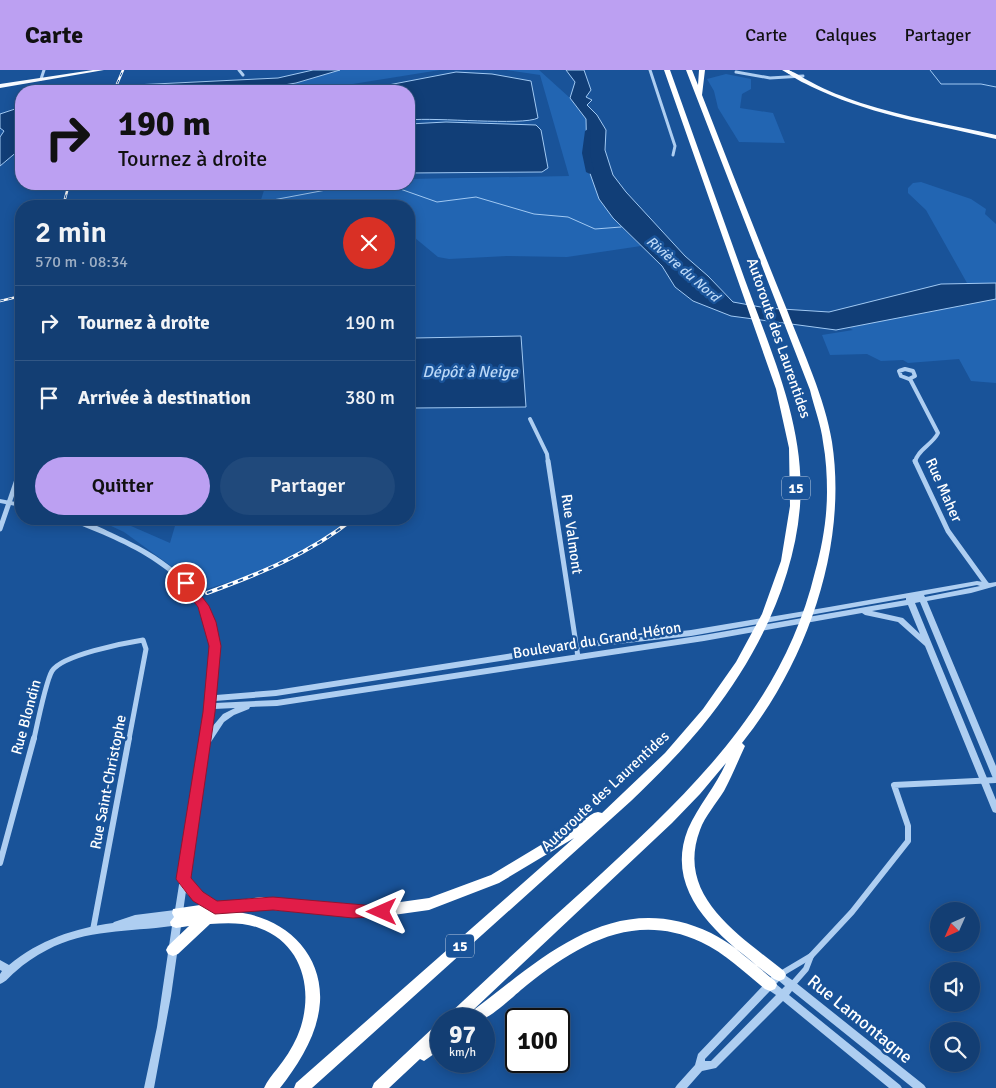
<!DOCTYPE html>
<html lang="fr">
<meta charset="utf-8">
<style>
body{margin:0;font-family:Signika,sans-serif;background:#20497b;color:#f1f3f6;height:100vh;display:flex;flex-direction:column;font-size:19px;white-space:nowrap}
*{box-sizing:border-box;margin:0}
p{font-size:16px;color:#9daec4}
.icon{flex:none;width:28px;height:28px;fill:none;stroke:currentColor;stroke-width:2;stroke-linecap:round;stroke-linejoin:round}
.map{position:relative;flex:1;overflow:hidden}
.details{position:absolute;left:15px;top:130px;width:400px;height:325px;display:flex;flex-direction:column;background:#133e73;border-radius:20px;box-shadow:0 2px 12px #0003,0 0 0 1px #325785}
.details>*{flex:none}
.hud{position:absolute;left:15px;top:15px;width:400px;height:105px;border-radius:20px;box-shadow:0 2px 12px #0003,0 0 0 1px #325785;background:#bca0f2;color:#111;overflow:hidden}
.needle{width:32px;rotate:225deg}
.buttons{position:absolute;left:930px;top:832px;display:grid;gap:10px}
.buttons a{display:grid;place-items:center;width:50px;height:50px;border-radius:50%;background:#133e73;box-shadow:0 2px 12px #0003,0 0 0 1px #325785;font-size:25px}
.speed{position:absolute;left:430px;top:938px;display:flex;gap:10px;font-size:25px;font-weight:700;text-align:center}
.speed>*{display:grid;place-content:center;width:65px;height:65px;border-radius:50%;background:#133e73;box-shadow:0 2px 12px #0003,0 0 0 1px #325785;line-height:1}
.speed small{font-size:12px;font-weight:400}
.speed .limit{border:2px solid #111;border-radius:8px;background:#fff;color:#111}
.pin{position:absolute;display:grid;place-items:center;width:42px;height:42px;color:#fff;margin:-21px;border:2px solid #fff;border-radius:50%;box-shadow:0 1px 5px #0007}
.me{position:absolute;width:55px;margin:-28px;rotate:270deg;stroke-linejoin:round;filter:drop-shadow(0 0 4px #0008)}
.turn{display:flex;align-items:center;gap:18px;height:105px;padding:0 20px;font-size:22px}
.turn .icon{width:65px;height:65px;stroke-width:2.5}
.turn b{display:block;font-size:35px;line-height:42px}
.round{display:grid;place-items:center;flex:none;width:52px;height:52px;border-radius:26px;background:#20497b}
.headline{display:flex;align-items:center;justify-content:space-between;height:85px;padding:0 20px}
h1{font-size:30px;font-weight:600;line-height:38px}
.primary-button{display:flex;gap:10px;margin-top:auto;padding:10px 20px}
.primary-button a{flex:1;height:58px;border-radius:30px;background:#bca0f2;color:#111;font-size:20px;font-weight:600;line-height:58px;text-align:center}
.primary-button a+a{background:#20497b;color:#f1f3f6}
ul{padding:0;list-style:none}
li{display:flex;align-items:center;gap:15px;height:75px;padding:0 20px;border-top:1px solid #325785}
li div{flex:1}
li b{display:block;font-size:19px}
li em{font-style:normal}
header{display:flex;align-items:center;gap:30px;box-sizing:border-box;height:70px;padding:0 25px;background:#bca0f2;color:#111}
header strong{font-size:24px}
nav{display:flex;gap:28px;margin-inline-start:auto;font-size:18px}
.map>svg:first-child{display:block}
.green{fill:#2265b2}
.water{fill:#113e77;stroke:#a1c9f3}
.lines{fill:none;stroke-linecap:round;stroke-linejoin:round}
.stream{stroke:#a1c9f3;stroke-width:1}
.river{fill:#113e77;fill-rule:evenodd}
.minor-far3{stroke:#aecef1;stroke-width:3}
.minor-far2{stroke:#aecef1;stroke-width:4}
.minor-far1{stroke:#aecef1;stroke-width:5}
.minor{stroke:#aecef1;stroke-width:6}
.tertiary{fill:#aecef1;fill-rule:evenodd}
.primary{fill:#f8fbff;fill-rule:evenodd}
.motorway{fill:#fff;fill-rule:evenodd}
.rail-far1-casing{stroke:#fff;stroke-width:2.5}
.rail-casing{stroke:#fff;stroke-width:4}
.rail-far1{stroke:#195399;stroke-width:1;stroke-dasharray:4;stroke-linecap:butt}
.rail{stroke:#195399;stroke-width:2;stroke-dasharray:5.5;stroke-linecap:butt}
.route{fill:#e11d48;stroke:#92132f}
.labels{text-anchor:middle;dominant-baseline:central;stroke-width:5;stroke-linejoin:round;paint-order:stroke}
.far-water-label{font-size:14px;font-style:italic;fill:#bbd8f7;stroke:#195399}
.shield{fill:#195399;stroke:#bacbe0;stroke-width:1}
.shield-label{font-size:14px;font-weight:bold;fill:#fff}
.street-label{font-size:15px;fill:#fff;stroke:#195399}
.water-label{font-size:16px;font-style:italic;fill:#bbd8f7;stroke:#195399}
.near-street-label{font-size:18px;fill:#fff;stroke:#195399}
</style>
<header>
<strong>Carte</strong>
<nav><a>Carte</a><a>Calques</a><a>Partager</a></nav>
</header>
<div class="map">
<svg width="996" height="1018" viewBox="0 0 996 1018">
<rect width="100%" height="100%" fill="#195399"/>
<g class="green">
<polygon points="340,0 440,0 309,21 296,13"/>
<polygon points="506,0 539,0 570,28 586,49 587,95 613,148 641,176 567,187 507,186 449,189 438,187 409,163 409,136 259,136 266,114 409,114 409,109 569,106 540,5"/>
<polygon points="726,4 751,9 751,19 742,24 740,38 773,43 785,73 739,72 718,38 714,21 707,9"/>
<polygon points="921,112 971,129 986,139 985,144 996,154 996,213 967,213 926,140 908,123 908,118 913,113"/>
<polygon points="996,229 996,313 971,311 959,289 908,293 903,290 881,291 867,284 830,285 822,265 853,260 849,258 887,249"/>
<path d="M96,449H115L170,473L177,449H348C314,488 252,505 204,520L124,462Z"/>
</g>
<g class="water">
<polygon points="313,0 340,0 296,13 266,18 240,16 184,20 74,21 93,17 278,8"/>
<polygon points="566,0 584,0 591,20 586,27 592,30 587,35 597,45 606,60 605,80 613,105 626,122 685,186 708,206 733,232 766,238 829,242 941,214 996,213 996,229 836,260 731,246 693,231 675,217 662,196 613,148 599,129 587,95 586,49 570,28 575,12"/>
<path d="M456,2L492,4L531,11L538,48C523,56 435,47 409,50V21H357Z"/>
<polygon points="21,37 21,75 19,80 0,96 0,67 4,61 0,58 0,44"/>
<polygon points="446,52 536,55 541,60 548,98 542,102 409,103 409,54"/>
<polygon points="521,266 526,337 414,338 414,268"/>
</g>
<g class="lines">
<g class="stream">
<polyline points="930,0 941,14 981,14 996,17"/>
<polyline points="386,114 437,132 476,127 534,144 568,147 595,159 621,157"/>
<polyline points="241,136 358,114"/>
</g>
<polygon class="river" points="588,59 591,61 590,83 594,102 590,104 586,102 582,83 585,61"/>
<g class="minor-far3">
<polyline points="239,0 243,5"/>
<polyline points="650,0 675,76 673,85"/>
<polyline points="736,2 770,8 803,6"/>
<polyline points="41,9 44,0"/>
</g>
<g class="minor-far2">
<polygon points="905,299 913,301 915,306 909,309 901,306 899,301"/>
<path d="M910,309L938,363C933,374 917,380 915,392"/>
<polyline points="530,349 547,384 548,392"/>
</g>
<g class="minor-far1">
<polyline points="548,391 578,587"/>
<polyline points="915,391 948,461 987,515"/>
<polyline points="0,459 21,398"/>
<path d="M34,669C37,655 46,611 52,601C62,585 124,573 143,570L146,579L129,669"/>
</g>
<g class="minor">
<polyline points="0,793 34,668"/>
<polyline points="93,860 129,668"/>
<polyline points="779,905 811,886"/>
<polyline points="792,915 806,899 811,886 852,842 908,771 908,756 894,715 996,710"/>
</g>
<g class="tertiary">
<polygon points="19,402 21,403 21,423 18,421 16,404"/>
<polygon points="0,429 21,433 21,437 0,433"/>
<path d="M69,449C85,448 107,461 123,468C165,488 212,520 218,571C220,588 217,607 216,625L276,620L590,571L691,560L829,537L977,511L990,513L996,512V516L971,523L927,531L996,696V709L993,708L992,706L920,532L915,533L996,730V743L993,742L992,740L925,576L898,552L865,545L862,543L704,571L277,636L250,637L249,639L234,645L224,652L209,675L193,772L171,926L154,1018H144L157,957L172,856C129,862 86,859 47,880C35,886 25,893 15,902C10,906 6,912 0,914V904L2,901L0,900V890L9,895C39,870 75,858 113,853L114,852L135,845L175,840L205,651L206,638L205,636L207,634C210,614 214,588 211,569C200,502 125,473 70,451ZM977,515L980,516L925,527L924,525ZM906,528V530L704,565L277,630L215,633V631L276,626L590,577L691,566ZM908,535L920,564L903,548L872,541ZM235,638L223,644L212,657L214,639Z"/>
<path d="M779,901L795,912L924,1015L926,1018H913L792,921L789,925L900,1015L902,1018H889L783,931L716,998L702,1001L687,1018H675L677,1015L695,995L698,984L776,902ZM779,911L785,916L782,919L776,914ZM770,921L776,925L711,991H705V989Z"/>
</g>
<g class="primary">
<polygon points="93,0 104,0 0,18 0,14"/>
<path d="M784,0C794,0 802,8 811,12C827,21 844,27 861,33C905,47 951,55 996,65V69C937,55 876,46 821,21C808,15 794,9 784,0Z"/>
</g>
<g class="motorway">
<path d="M664,0H670C695,70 720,140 745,210C771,282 806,357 800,436C794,512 757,586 711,645C687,676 659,704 631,731L312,1018H294L296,1013L574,768L499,813L429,840L372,848L262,839L235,842C282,846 323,881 320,932C318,964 299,994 280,1018H264C267,1011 272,1005 277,999C285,989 292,978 297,967C315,926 305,874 259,858C243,852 226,853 210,854L178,884L173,886L168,884L166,880L168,876L189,856L176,858L171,856L170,852L174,847L172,843L173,839L200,835C191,828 181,819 177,809L179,805L183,804L187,805L202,822L218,833L262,827L372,836L429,828L491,805L594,743L598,742L602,743L665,683L703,639L736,592L762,544L781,491L790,436L789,378L776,319Z"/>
<path d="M686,0H692L698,15L699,0H705L702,25C730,97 758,169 787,240C803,282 825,328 832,372C848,476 807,592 742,673L745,676C738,691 732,706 724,721C716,734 705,746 700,760C675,826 739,865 784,901L786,905L784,909L779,911L774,909C728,873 661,827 688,759C698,736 716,716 726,693L700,724L672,753L471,942C544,887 614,817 711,863C735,875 754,894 775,911L777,915L775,919L770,921L765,919C745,903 725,883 701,872C634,841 579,874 527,915C517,923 495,944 485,948C481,950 471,949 466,949L468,945L464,949H447L449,944C495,901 541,858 588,816C687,724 782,639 815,502C822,477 827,449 827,422C827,406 826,388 823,372C821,355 814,337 810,320Z"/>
<polygon points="782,0 789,0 792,2 789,4"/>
<polygon points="441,953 441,979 424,991 420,989 389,1018 372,1018 374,1013 436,955"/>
</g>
<defs>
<g id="rail-far1">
<polyline points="114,21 123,0"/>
<polyline points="63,136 69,114"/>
<polyline points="0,231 21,226"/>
</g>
<path id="rail" d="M207,523C259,504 309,484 353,449"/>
</defs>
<use href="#rail-far1" class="rail-far1-casing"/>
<use href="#rail" class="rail-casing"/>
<use href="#rail-far1" class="rail-far1"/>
<use href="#rail" class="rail"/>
</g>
<polygon class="route" points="186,509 190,511 209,536 216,552 221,576 215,642 191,808 203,822 217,831 273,827 387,837 389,842 387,846 353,848 273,840 215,844 193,831 176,809 203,642 209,576 198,537 180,513"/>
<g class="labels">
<g class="far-water-label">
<text transform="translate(683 199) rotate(41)">Rivière du Nord</text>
</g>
<g class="shield">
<rect x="782" y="406.5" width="28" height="23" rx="4"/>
<rect x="446" y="864.5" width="28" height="23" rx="4"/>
</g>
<g class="shield-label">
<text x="796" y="418">15</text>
<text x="460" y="876">15</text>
</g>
<g class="street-label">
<text transform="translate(779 268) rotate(71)">Autoroute des Laurentides</text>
<text transform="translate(944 420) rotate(66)">Rue Maher</text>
<text transform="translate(572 464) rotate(82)">Rue Valmont</text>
<text transform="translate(597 570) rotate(-9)">Boulevard du Grand-Héron</text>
<text transform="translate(26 647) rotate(-75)">Rue Blondin</text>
<text transform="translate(108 712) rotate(-79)">Rue Saint-Christophe</text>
<text transform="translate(605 721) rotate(-43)">Autoroute des Laurentides</text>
</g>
<g class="water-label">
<text x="470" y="302">Dépôt à Neige</text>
</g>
<g class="near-street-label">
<text transform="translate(860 949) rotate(39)">Rue Lamontagne</text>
</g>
</g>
</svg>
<div class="buttons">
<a><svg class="needle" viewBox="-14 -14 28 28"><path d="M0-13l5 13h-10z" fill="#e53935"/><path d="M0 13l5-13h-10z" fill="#9daec4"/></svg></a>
<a><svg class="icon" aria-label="sound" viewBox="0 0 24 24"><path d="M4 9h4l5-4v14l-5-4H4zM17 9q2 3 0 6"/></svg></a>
<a><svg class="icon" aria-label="search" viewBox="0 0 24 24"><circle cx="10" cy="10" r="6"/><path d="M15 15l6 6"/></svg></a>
</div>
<div class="speed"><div>97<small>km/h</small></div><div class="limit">100</div></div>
<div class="pin" style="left:186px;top:513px;background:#d93025"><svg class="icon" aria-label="arrive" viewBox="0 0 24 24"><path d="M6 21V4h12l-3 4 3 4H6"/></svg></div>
<svg class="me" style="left:382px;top:842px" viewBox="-20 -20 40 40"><path d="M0-17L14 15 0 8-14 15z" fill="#e11d48" stroke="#fff" stroke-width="4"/></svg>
<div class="hud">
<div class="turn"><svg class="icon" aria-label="right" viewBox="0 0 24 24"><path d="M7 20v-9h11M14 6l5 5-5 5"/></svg><div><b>190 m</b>Tournez à droite</div></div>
</div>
<section class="details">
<div class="headline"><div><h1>2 min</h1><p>570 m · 08:34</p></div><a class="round" style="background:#d93025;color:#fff"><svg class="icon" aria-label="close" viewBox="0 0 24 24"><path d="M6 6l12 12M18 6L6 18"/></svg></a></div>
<ul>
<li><svg class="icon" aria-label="right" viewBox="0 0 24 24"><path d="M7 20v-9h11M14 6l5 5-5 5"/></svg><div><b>Tournez à droite</b></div><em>190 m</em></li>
<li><svg class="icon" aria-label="arrive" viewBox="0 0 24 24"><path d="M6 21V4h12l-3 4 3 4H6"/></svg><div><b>Arrivée à destination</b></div><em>380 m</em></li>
</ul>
<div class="primary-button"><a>Quitter</a><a>Partager</a></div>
</section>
</div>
